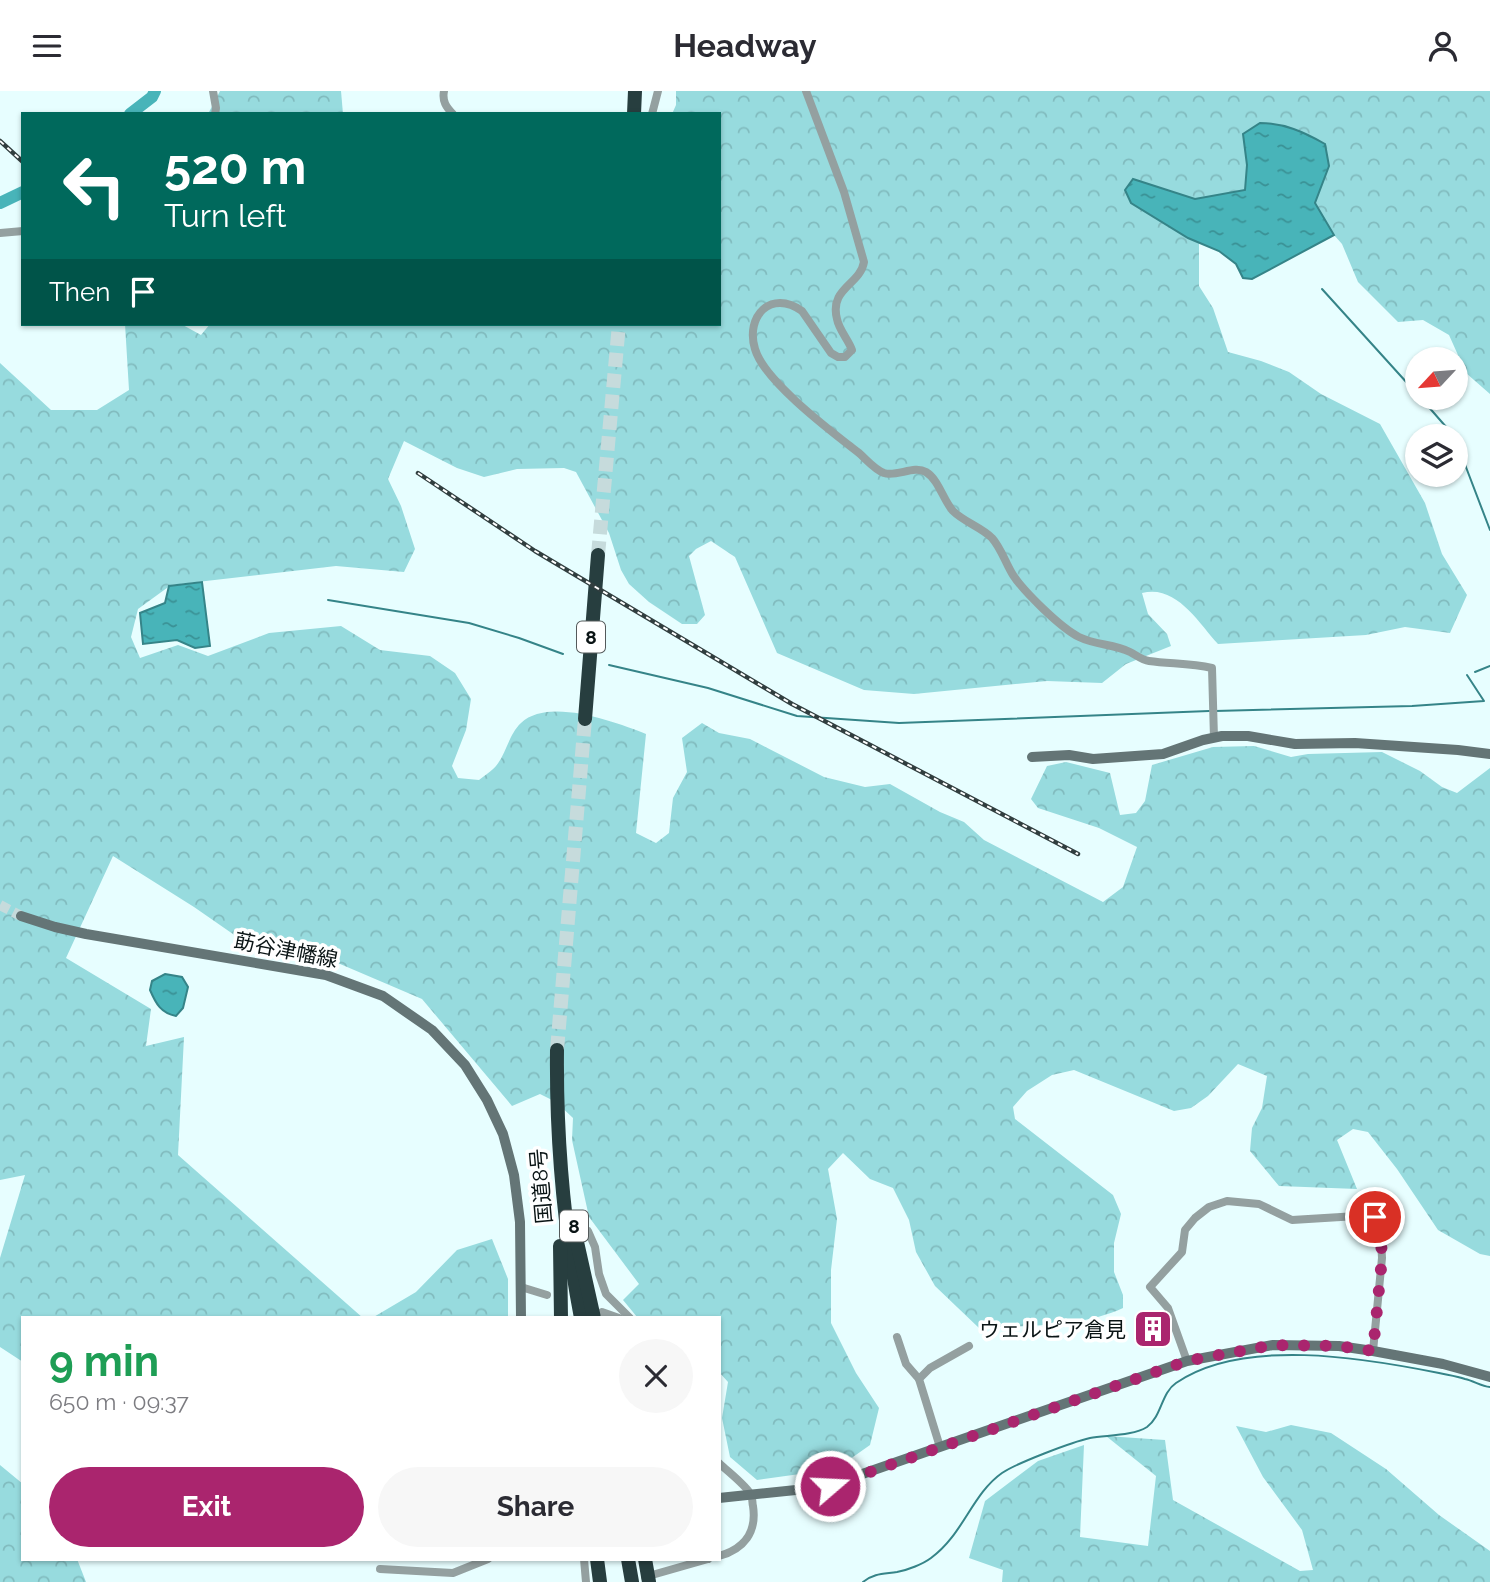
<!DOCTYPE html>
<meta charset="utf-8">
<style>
body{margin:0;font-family:Raleway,"Noto Sans JP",sans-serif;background:#f7f7f7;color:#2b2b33;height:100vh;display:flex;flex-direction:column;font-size:26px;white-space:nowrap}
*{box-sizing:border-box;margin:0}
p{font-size:23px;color:#7c7c81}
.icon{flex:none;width:38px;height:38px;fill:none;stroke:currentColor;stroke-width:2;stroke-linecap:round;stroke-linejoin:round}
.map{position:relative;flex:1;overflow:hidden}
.drawer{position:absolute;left:21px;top:1225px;width:700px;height:245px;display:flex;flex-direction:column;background:#fff;border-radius:0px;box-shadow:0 2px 5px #0004}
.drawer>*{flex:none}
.guide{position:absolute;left:21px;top:21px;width:700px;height:214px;border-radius:0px;box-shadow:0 2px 5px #0004;background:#00695c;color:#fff;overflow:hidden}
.needle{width:46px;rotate:244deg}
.controls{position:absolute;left:1405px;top:256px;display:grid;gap:14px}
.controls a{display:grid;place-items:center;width:63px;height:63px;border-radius:50%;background:#fff;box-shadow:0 2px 5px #0004;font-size:35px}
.pin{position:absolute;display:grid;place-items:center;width:60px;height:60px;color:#fff;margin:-30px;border:4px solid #fff;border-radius:50%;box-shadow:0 2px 7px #0007}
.me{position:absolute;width:77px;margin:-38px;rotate:71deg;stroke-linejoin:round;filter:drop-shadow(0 0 5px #0008)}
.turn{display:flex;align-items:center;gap:24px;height:147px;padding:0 28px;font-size:32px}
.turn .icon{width:91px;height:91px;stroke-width:2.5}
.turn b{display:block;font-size:49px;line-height:60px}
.then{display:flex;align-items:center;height:66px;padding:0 28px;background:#0003;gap:14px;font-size:26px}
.round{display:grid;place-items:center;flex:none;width:74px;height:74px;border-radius:37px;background:#f7f7f7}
.overview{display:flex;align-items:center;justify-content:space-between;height:119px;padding:0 28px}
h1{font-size:42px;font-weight:700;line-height:52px;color:#1e9e55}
.action{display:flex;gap:14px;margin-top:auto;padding:14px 28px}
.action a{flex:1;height:80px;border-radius:42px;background:#aa256e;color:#fff;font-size:28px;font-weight:700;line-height:80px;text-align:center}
.action a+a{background:#f7f7f7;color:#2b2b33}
header{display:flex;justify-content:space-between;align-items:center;height:91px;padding:0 28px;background:#fff;font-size:32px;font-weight:700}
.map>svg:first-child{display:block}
.forest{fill:url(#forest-crowns)}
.water{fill:url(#water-ripples);stroke:#358488;stroke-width:2}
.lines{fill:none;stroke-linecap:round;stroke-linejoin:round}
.stream{stroke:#358488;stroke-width:2}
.river{stroke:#48b4b9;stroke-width:12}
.secondary-tunnel{stroke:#c6dbdc;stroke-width:10;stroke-dasharray:10 5;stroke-linecap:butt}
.highway-tunnel{stroke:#c6dbdc;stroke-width:14;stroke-dasharray:14 7;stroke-linecap:butt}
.street{stroke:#94a0a0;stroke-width:8}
.secondary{stroke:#647576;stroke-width:10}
.highway{stroke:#273e3f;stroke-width:14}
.rail-casing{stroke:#313e3f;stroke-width:4.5}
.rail{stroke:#fff;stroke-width:2;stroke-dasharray:5;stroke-linecap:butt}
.highway-bridge{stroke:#273e3f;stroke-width:14}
.route{stroke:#aa256e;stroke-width:12;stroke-dasharray:0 21.6}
.labels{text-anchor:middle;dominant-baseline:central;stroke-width:7;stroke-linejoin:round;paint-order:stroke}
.shield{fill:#fff;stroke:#545a5b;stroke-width:2}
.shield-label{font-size:19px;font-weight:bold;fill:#0a1415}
.street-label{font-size:21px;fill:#0a1415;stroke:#fff}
.poi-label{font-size:21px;fill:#0a1415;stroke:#fff;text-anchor:end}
</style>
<header><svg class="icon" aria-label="menu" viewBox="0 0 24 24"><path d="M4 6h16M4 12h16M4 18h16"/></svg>Headway<svg class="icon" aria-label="person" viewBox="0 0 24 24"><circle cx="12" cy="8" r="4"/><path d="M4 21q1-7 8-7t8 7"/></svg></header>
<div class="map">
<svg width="1490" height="1491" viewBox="0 0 1490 1491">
<defs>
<pattern id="forest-crowns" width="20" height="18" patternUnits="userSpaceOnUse" patternTransform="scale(1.75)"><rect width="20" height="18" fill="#97dbde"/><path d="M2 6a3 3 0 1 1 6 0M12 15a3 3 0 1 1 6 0" fill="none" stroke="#81bbbe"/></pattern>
<pattern id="water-ripples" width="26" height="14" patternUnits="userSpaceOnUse" patternTransform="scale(1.75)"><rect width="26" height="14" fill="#48b4b9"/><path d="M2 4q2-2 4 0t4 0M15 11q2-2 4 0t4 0" fill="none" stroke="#3a9195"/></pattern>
</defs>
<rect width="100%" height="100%" fill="#e7feff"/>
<g class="forest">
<polygon points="220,0 341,0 343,23 208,23"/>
<path d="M676,0H1490V303L1466,282L1449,244L1423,229L1398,231L1358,191L1342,153L1334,144L1314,112L1329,75L1325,53L1307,43L1243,44L1247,74L1245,99L1195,108L1133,88L1188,147L1199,151V195L1213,217L1228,261L1261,270L1289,281L1321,303L1380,333L1425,412L1442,463L1467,504L1450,542L1405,536L1366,544L1218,553C1198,531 1176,493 1142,502L1148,523L1167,543L1171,555L1126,573L1102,592L1047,590L914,603L864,599L777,562L735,466L711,450L696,458L689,465L705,524L697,533H682L649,511L629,493L621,479L609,442L576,381L564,377L517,378L484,386L457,377L404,350L388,388L401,415L415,458L404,481L336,475L171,494L138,518L131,546L140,567L178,554L208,565L269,542L341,535L380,559L430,565L455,582L471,608L466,639L452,675L458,687L479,689C485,684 492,680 496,675C506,663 509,643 521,632C549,606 615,631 646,643L636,742L656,752L669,742L673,707L687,681L682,647L702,632L719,642L750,648L824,686L865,696L890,693L940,721L964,731L984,749L1103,811L1123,796L1137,756L1099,737L1038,717L1031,708L1047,675L1066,671L1110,682L1120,724L1136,722L1145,710L1152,674L1213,656L1254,655L1291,666L1308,663L1382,661L1420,680L1442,696L1457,702L1490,677V1165L1480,1163L1438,1139L1397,1078L1368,1041L1353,1038L1337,1049L1357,1098L1279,1095L1250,1060L1252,1037L1262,1017L1267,985L1238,973L1208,1005L1191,1017L1174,1020L1074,979L1052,984L1027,1000L1013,1016L1015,1028L1113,1104L1121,1123L1114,1152V1181L1123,1204V1217C1080,1237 1026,1234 979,1237L935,1195L916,1161L909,1129L893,1097L870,1088L843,1062L828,1078L837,1128L831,1179V1232L856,1282L879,1317L870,1354L836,1378L757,1389L730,1366L722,1327L728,1291L719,1281V1227L637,1226L623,1209L639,1193L589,1126L572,1049L573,1027L556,1011L540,1003L512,1015L422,908L305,858L243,850L194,816L113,765L66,867L151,918L146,955L184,946L178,1064L363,1227H23V1271L0,1256V1167L25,1084L0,1089V272L51,319H97L129,299L125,233H181L201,244L210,233H719V23H672L676,14Z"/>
<polygon points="492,1148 508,1188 508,1227 372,1227 416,1201 457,1159"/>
<polygon points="1291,1334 1331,1342 1386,1378 1439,1424 1490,1460 1490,1491 1002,1491 1003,1479 969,1467 985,1410 1038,1370 1084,1354 1080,1446 1148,1455 1156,1385 1106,1345 1165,1349 1173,1409 1300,1480 1313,1479 1302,1439 1263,1386 1236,1335 1266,1341"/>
<polygon points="0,1374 23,1393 23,1468 77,1468 86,1491 0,1491"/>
</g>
<g class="water">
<path d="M1260,32C1284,32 1304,41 1325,53L1329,75L1315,112L1334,144L1252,188L1243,187L1236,173L1219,160L1188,147L1131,112L1125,99L1133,88L1195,108L1245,99L1247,74L1243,43Z"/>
<polygon points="202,491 210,555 195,557 177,549 143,553 140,522 165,512 169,495"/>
<path d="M165,883L182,886L188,896L183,917L176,925C161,922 156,913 150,899L152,890Z"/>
</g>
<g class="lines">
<g class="stream">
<polyline points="1322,198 1418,304"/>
<polyline points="1420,306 1454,345"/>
<polyline points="1456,350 1490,439"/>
<polyline points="328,509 469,532 519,547 563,563"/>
<polyline points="609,574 708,597 797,625 899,632 1209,620"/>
<polyline points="1475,581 1490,575"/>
<polyline points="1215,620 1412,615 1484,610 1467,584"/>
<path d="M863,1491C874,1482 884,1483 897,1481C908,1479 923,1473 931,1467C963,1444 972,1403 1002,1382C1017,1372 1072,1351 1090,1347C1106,1344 1133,1345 1147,1336C1162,1325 1161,1302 1176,1292C1243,1246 1364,1267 1439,1282C1448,1284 1457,1285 1465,1288C1474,1290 1481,1295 1490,1296"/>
</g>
<g class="river">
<polyline points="130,23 152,6 155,0"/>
<polyline points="0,112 23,101"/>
</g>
<polyline class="secondary-tunnel" points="0,814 21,825"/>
<g class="highway-tunnel">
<polyline points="598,464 619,233"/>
<polyline points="557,959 585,628"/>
</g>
<g class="street">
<polyline points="213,0 216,17 215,23"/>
<path d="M444,0C442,10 446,16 453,23"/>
<path d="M806,0L844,101L864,171C860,194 829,197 837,228C839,239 848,248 852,259L845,266H838L831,262L802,220C771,198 745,225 755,258C764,290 832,341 859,362C867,369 874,378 884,382C897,386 914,374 926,381C939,389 943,409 953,420C964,431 981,436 992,447C1001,457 1006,473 1013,484C1024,501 1061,537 1079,546C1095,554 1114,553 1130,561C1136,564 1142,569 1149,570C1170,573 1190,572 1212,577L1214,647"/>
<polyline points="652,23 658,0"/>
<polyline points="0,142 23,140"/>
<polyline points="588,1140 595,1156 599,1183 606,1203 630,1227"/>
<polyline points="521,1196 547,1204"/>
<polyline points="602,1221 619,1227"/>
<polyline points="897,1246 906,1273 919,1288"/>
<polyline points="1187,1270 1168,1217 1150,1196 1182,1161 1185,1139 1195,1127 1209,1116 1227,1110 1259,1113 1292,1129 1357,1125 1375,1126 1380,1131 1382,1167 1373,1260"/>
<polyline points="940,1356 919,1288 930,1277 969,1255"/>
<path d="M719,1372C727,1380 747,1395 751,1404C753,1408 752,1412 753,1415C757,1441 744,1458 719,1465"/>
<polyline points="584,1468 586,1491"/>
<polyline points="380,1478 453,1482 488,1468"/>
<polyline points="645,1486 708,1468"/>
</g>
<g class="secondary">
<polyline points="1032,666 1069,664 1093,668 1163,663 1203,649 1222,645 1248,645 1295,653 1355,652 1458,659 1490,663"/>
<polyline points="21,825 55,836 86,843 326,884 383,905 432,939 465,974 487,1009 503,1043 514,1084 520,1131 521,1227"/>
<polyline points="719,1407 825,1396 1187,1270 1273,1254 1339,1255 1373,1260 1443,1273 1490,1286"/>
</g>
<g class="highway">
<polyline points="634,23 635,0"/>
<polyline points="585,628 598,464"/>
<path d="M557,959C556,1050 564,1138 581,1227"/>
<polyline points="577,1151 594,1227"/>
<polyline points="560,1155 561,1227"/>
<polyline points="597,1468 600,1491"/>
</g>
<defs>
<g id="rail">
<polyline points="0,50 23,71"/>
<polyline points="418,382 535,460 792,613 1078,763"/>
</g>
</defs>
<use href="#rail" class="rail-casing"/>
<use href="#rail" class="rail"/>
<g class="highway-bridge">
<polyline points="628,1468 632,1491"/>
<polyline points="645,1468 649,1491"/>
</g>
</g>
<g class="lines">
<polyline class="route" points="830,1395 1187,1270 1273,1254 1339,1255 1373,1260 1382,1167 1380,1132 1375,1126"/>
</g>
<defs>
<symbol id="building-square" viewBox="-11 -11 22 22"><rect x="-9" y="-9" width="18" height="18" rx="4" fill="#aa256e" stroke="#fff"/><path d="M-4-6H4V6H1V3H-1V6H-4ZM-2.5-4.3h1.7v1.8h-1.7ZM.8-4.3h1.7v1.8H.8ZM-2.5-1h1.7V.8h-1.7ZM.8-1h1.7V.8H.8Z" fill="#fff"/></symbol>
</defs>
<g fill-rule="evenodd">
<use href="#building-square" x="1131" y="1216" width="44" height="44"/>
</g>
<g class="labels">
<g class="shield">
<rect x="577" y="530.5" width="28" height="31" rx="5"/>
<rect x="560" y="1119.5" width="28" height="31" rx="5"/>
</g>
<g class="shield-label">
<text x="591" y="546">8</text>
<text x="574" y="1135">8</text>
</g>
<g class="street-label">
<text transform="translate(286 859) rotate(11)">莇谷津幡線</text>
<text transform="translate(541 1095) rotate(-95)">国道8号</text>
</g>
<g class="poi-label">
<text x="1126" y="1238">ウェルピア倉見</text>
</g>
</g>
</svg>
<div class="controls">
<a><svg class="needle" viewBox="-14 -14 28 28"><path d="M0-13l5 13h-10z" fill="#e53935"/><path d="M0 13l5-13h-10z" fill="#7c7c81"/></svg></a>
<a><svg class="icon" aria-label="layers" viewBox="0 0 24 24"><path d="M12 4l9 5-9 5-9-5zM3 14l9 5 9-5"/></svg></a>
</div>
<div class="pin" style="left:1375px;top:1126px;background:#d93025"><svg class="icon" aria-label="arrive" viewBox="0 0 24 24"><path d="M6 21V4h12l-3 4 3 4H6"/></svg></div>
<svg class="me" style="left:830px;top:1395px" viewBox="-20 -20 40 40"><circle r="17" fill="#aa256e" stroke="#fff" stroke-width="3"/><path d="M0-11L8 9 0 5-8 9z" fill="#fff"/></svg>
<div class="guide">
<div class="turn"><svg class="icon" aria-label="left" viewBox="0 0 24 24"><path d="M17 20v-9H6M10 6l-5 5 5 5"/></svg><div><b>520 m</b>Turn left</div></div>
<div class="then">Then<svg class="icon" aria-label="arrive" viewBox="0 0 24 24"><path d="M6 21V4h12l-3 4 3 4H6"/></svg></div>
</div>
<section class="drawer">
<div class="overview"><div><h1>9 min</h1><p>650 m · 09:37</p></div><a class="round"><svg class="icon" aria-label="close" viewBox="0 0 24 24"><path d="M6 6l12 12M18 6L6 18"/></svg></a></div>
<div class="action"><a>Exit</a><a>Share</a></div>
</section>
</div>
